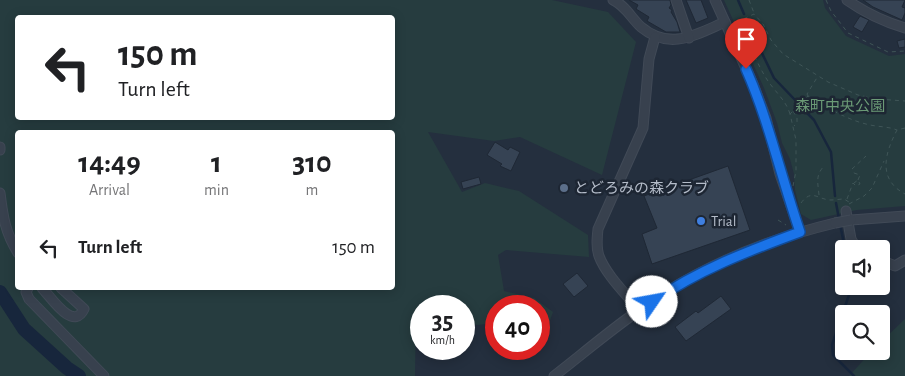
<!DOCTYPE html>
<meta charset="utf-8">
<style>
body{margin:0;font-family:"Alegreya Sans","Noto Sans JP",sans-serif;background:#f2f2f2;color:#202124;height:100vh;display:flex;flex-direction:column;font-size:19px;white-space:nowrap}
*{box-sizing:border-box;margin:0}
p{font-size:16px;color:#757577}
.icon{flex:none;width:28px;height:28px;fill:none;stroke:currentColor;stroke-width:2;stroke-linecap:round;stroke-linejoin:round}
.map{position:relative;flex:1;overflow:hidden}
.drawer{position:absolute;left:15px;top:130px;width:380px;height:160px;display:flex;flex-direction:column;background:#fff;border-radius:5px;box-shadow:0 2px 12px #0003}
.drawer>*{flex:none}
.top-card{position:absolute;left:15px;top:15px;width:380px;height:105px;border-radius:5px;box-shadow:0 2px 12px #0003;background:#fff;color:#202124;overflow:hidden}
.fabs{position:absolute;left:835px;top:240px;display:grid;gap:10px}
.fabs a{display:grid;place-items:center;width:55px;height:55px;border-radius:5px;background:#fff;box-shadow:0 2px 12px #0003;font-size:25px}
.speed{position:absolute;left:410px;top:295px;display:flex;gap:10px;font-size:25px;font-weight:700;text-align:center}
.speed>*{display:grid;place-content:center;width:65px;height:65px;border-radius:50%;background:#fff;box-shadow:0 2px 12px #0003;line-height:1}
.speed small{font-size:12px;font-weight:400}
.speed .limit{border:8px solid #d22;background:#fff;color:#111}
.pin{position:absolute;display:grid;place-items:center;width:42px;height:42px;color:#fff;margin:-51px -21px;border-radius:50% 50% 50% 0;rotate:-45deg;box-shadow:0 0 5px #0007}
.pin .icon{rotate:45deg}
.me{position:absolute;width:55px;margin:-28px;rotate:57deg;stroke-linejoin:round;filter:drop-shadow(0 0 4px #0008)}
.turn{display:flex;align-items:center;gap:18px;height:105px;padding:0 20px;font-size:22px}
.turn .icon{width:65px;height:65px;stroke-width:2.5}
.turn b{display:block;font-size:35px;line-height:42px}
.eta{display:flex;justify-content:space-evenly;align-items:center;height:85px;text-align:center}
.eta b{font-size:30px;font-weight:700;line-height:35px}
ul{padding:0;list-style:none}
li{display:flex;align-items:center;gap:15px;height:65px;padding:0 20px}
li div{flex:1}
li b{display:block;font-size:19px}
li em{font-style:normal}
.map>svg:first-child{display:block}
.green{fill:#263c3f;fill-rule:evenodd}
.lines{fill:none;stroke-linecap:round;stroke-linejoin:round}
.stream{stroke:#17263c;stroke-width:2.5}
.river{stroke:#17263c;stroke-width:14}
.building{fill:#364354;stroke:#1f2835}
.minor-casing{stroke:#414a57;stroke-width:11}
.path{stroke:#3f5557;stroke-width:1;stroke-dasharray:4 4;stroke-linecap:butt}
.minor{stroke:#38414e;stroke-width:9}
.minor-bridge-casing{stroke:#414a57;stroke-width:11;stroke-linecap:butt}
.minor-bridge{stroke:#38414e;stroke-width:9}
.route-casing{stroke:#114b97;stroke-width:12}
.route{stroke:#1a73e8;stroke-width:9}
.service-dot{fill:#5c6f8a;stroke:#1d2633;stroke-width:2}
.shop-dot{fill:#3f7fe0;stroke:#1d2633;stroke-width:2}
.labels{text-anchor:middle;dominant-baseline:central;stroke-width:5;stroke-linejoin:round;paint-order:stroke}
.park-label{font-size:15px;fill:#6b9a76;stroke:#1d2633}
.poi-label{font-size:15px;fill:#b4bcc9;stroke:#1d2633;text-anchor:start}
</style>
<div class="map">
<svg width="905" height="376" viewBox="0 0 905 376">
<rect width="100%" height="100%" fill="#242f3e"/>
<g class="green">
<path d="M0,0H552L608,12L636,42L602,175L520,137L494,141L428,132L462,192L485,183L519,191L588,235L589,257L506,250L498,255L504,291L534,298L553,312L543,341H539V306H496V323L477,325L464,322V306H421V311L416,310L415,376H0ZM18,18H392V118H18ZM18,132H392V288H18Z"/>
<polygon points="724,0 823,0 825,8 846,36 889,56 905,54 905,206 857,210 811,220 801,214 795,190 794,174 790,159 782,143 777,123 764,88"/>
<polygon points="905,319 905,376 849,376 872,351 881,351 881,342"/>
</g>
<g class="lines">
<g class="stream">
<polyline points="738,0 744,14"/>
<polyline points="747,22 774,78 797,102"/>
<polyline points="802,108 814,120 831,152 835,196"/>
<polyline points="836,203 839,219"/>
<polyline points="840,224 845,249"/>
<polyline points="852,286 832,345 833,355 854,376"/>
</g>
<polyline class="river" points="0,292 24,329 67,368 79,376"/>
</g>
<g class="building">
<polygon points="629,0 670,0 671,5 669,8 672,10 671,12 677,22 680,32 666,32 647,21 649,17 636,9 638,5"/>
<polygon points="686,0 701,0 708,18 696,23"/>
<polygon points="863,0 905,0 902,7 905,8 905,13 902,20 873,7"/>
<polygon points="860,16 869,20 862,32 853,27"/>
<polygon points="905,39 905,47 899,48 897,41"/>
<polygon points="495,142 508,150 510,147 520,152 511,171 500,166 502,164 487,155"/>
<polygon points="728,166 750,230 652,264 642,234 657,228 644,196"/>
<polygon points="479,177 481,184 463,189 461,182"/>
<polygon points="577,273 588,286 574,297 563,284"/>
<polygon points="721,296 731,309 686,341 675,327 696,311 698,313"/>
</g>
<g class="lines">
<defs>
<g id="minor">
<path d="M613,0C626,6 631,18 641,27C670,51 695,35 725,22"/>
<polyline points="676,0 689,38"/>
<polyline points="715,0 753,84 766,118 780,174 800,232"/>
<path d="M847,0C864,12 885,22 905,28"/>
<polyline points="0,147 0,150"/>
<path d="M0,193C3,217 5,232 18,253"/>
<polyline points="846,211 851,239 857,249"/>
<polyline points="851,220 905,216"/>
<polyline points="881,260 895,266 905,260"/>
<polyline points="28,288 26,292 29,299 104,376"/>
<path d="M42,288C51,297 73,332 84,309L61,288"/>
<path d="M639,310C627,295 606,275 599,256C596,247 597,238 598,229L643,128L649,59L655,37"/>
<path d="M554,376C590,348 627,316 666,292C718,260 776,237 835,223"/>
</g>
</defs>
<use href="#minor" class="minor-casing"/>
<g class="path">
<polyline points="749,0 754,13"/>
<polyline points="826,0 831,11 848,33 888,52 905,51"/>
<polyline points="808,96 807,94 818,76"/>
<polyline points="793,111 797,118 797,123 794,126"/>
<path d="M790,114C786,100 774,91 766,78C755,60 748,40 739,21L754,14L763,24L771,40L783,54L828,82L858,95L877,99L905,101"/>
<path d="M905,128L897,130C885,153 877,179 905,194"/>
<polyline points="858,180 860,175 854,173 852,169 866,156"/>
<path d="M793,186L796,171V140L790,114L808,96C827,107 845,119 866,124C876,127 887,126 897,130"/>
<path d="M819,195C818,183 815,176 824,166"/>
<polyline points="847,199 853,183 856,186 860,184 858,180 854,183"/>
<path d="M801,203C812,188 818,200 831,200C835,200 840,199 844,199L849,202"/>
<polyline points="849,204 864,196 872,188 884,161"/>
<polyline points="778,220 786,225"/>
</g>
<use href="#minor" class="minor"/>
<defs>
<polyline id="minor-bridge" points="835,223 851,220"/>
</defs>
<use href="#minor-bridge" class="minor-bridge-casing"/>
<use href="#minor-bridge" class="minor-bridge"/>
</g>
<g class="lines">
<defs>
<path id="route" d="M652,302C698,270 748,251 800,232C781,177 769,121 746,69"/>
</defs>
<use href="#route" class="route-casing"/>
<use href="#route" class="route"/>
</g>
<circle class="service-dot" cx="564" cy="188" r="5"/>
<circle class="shop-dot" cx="701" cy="221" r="5"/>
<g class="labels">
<g class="park-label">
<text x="840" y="106">森町中央公園</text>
</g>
<g class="poi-label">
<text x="574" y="188">とどろみの森クラブ</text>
<text x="711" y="221">Trial</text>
</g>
</g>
</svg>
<div class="fabs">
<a><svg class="icon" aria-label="sound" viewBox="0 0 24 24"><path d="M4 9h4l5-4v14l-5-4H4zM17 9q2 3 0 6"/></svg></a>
<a><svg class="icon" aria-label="search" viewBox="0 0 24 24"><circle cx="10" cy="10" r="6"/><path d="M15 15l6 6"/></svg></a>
</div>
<div class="speed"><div>35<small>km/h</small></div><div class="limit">40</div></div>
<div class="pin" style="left:746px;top:69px;background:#d93025"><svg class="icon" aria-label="arrive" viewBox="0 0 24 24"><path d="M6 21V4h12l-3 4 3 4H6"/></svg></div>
<svg class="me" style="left:652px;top:302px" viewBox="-20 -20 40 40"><circle r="19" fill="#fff"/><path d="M0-13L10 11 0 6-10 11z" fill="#1a73e8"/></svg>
<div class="top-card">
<div class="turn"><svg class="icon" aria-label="left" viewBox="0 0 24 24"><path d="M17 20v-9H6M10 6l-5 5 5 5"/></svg><div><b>150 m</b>Turn left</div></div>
</div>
<section class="drawer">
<div class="eta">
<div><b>14:49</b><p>Arrival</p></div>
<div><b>1</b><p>min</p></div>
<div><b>310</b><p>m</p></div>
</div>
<ul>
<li><svg class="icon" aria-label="left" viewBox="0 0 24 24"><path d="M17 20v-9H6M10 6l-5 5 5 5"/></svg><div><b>Turn left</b></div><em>150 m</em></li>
</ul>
</section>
</div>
